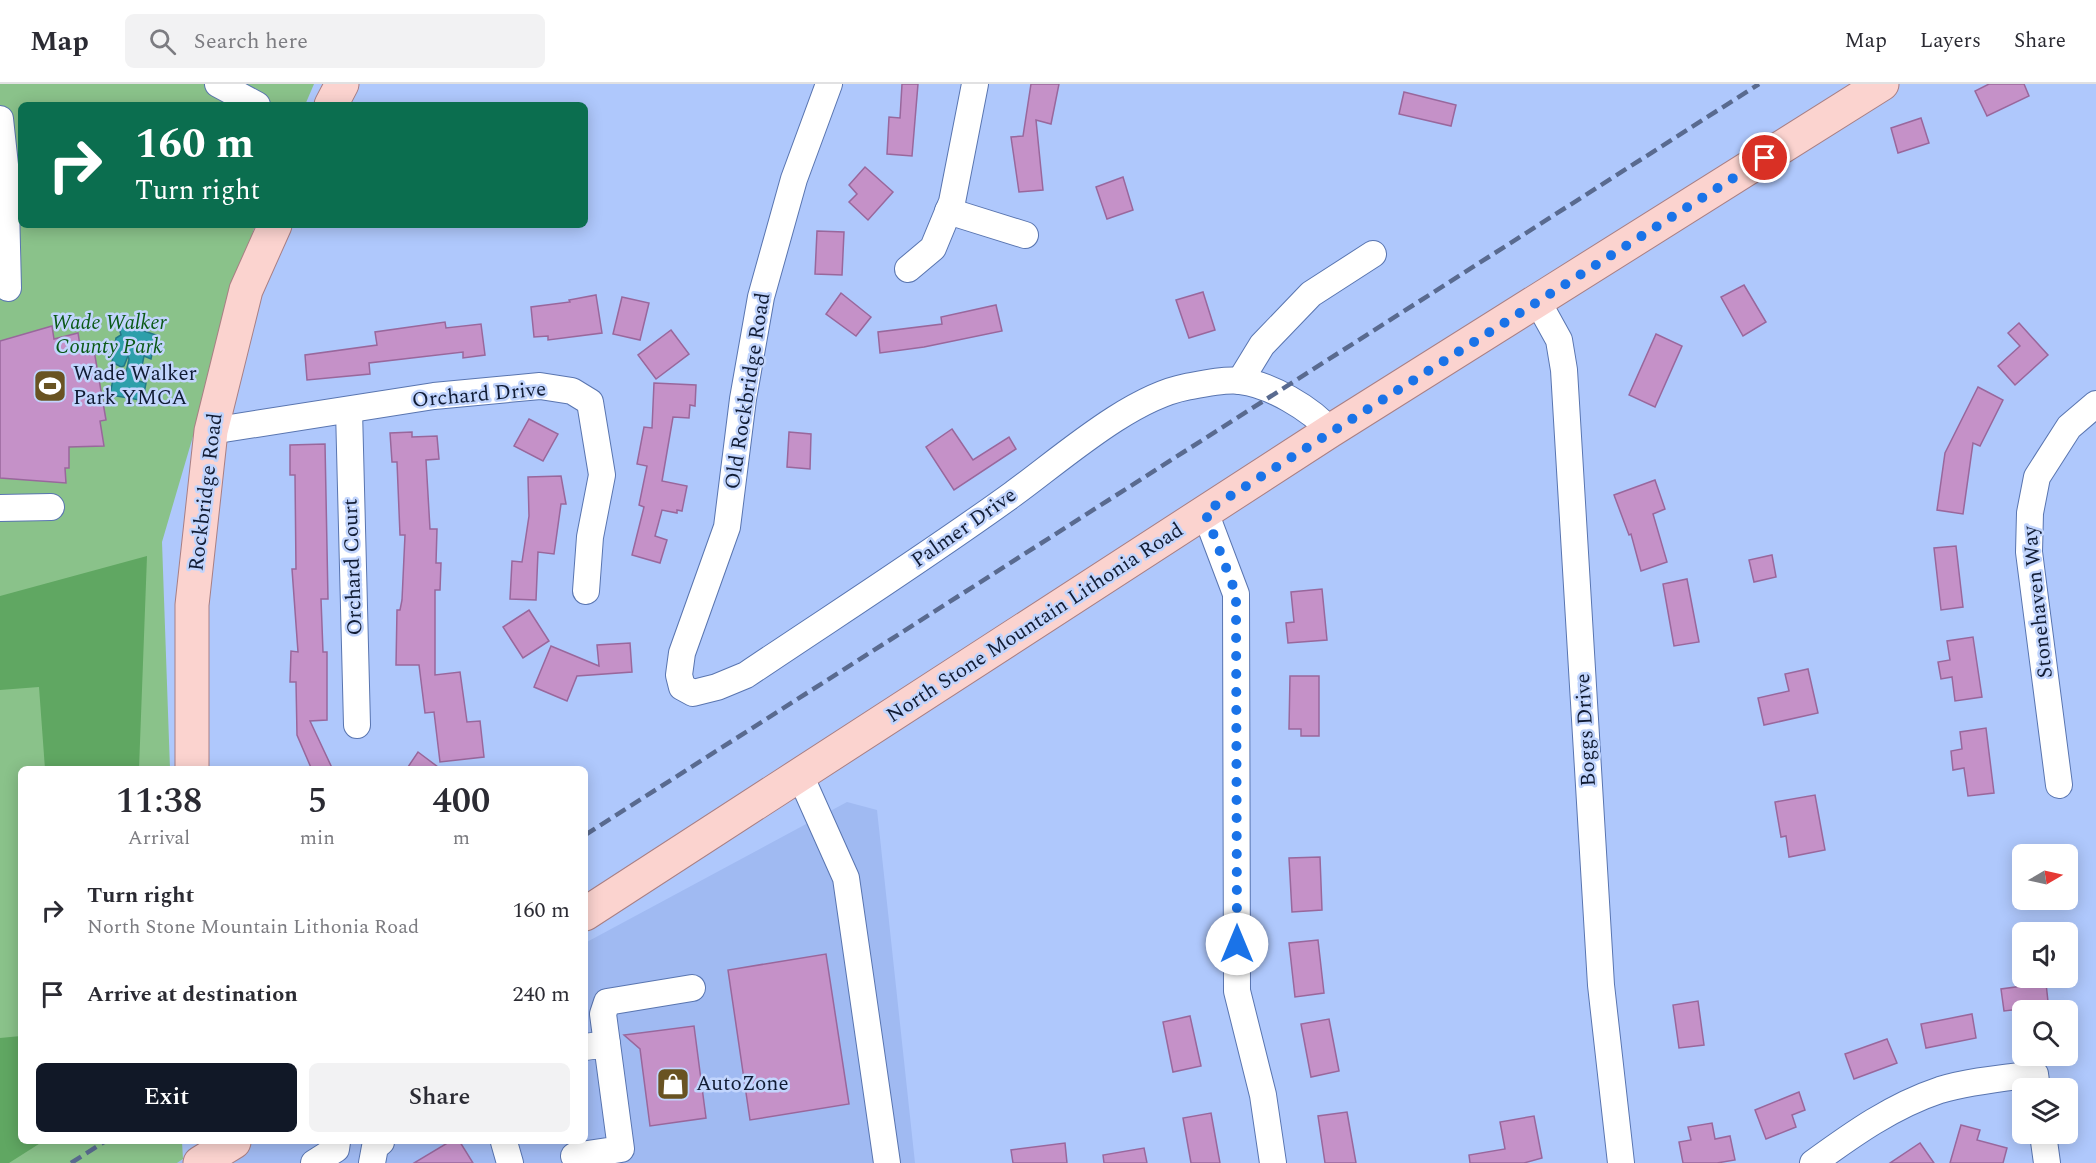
<!DOCTYPE html>
<style>
body{margin:0;font-family:Spectral,serif;background:#f2f2f3;color:#2b2b33;height:100vh;display:flex;flex-direction:column;font-size:22px;white-space:nowrap}
*{box-sizing:border-box;margin:0}
p{font-size:20px;color:#7c7c81}
.icon{flex:none;width:33px;height:33px;fill:none;stroke:currentColor;stroke-width:2;stroke-linecap:round;stroke-linejoin:round}
.map{position:relative;flex:1;overflow:hidden}
.details{position:absolute;left:18px;top:682px;width:570px;height:378px;display:flex;flex-direction:column;background:#fff;border-radius:9px;box-shadow:0 3px 15px #0003}
.details>*{flex:none}
.top-card{position:absolute;left:18px;top:18px;width:570px;height:126px;border-radius:9px;box-shadow:0 3px 15px #0003;background:#0b6e4f;color:#fff;overflow:hidden}
.needle{width:39px;rotate:81deg}
.controls{position:absolute;left:2012px;top:760px;display:grid;gap:12px}
.controls a{display:grid;place-items:center;width:66px;height:66px;border-radius:9px;background:#fff;box-shadow:0 3px 15px #0003;font-size:30px}
.pin{position:absolute;display:grid;place-items:center;width:51px;height:51px;color:#fff;margin:-26px;border:3px solid #fff;border-radius:50%;box-shadow:0 2px 6px #0007}
.me{position:absolute;width:66px;margin:-33px;rotate:0deg;stroke-linejoin:round;filter:drop-shadow(0 0 4px #0008)}
.turn{display:flex;align-items:center;gap:21px;height:126px;padding:0 18px;font-size:27px}
.turn .icon{width:78px;height:78px;stroke-width:2.5}
.turn b{display:block;font-size:42px;line-height:51px}
.eta{display:flex;justify-content:space-evenly;align-items:center;height:102px;text-align:center}
.eta b{font-size:36px;font-weight:600;line-height:42px}
.button{display:flex;gap:12px;margin-top:auto;padding:12px 18px}
.button a{flex:1;height:69px;border-radius:9px;background:#111827;color:#fff;font-size:24px;font-weight:600;line-height:69px;text-align:center}
.button a+a{background:#f2f2f3;color:#2b2b33}
ul{padding:0;list-style:none}
li{display:flex;align-items:center;gap:18px;height:84px;padding:0 18px}
li div{flex:1}
li b{display:block;font-size:22px}
li em{font-style:normal}
header{display:flex;align-items:center;gap:36px;box-sizing:border-box;height:84px;padding:0 30px;background:#fff;border-bottom:2px solid #e1e1e2}
header strong{font-size:28px}
nav{display:flex;gap:33px;margin-inline-start:auto;font-size:21px}
.search{width:420px;height:54px;background:#f2f2f3;display:flex;align-items:center;gap:15px;box-sizing:border-box;padding:0 21px;border-radius:9px;color:#7c7c81;font-size:22px}
.map>svg:first-child{display:block}
.built{fill:#a0baf2}
.green{fill:#8ac28a}
.forest{fill:#60a762}
.water{fill:#2d9faa;stroke:#257887;stroke-width:1.5}
.building{fill:#c591c8;stroke:#99679c;stroke-width:1.5}
.lines{fill:none;stroke-linecap:round;stroke-linejoin:round}
.minor-casing{stroke:#5975b0;stroke-width:28}
.major-casing{stroke:#a87f84;stroke-width:35}
.minor{stroke:#fff;stroke-width:26}
.major{stroke:#fbd3cf;stroke-width:33}
.rail{stroke:#596a8f;stroke-width:4.5;stroke-dasharray:12 6;stroke-linecap:butt}
.route{stroke:#1a73e8;stroke-width:10;stroke-dasharray:0 18}
.labels{text-anchor:middle;dominant-baseline:central;stroke-width:5;stroke-linejoin:round;paint-order:stroke}
.park-label{font-size:21px;font-style:italic;fill:#0a5916;stroke:#c2d5fd}
.poi-label{font-size:21px;fill:#111c34;stroke:#c2d5fd;text-anchor:start}
.street-label{font-size:21px;fill:#111c34;stroke:#c2d5fd}
</style>
<header>
<strong>Map</strong>
<div class="search"><svg class="icon" aria-label="search" viewBox="0 0 24 24"><circle cx="10" cy="10" r="6"/><path d="M15 15l6 6"/></svg>Search here</div>
<nav><a>Map</a><a>Layers</a><a>Share</a></nav>
</header>
<div class="map">
<svg width="2096" height="1079" viewBox="0 0 2096 1079">
<rect width="100%" height="100%" fill="#afc8fc"/>
<polygon class="built" points="847,718 877,726 915,1079 177,1079 216,1058 585,1058 585,859"/>
<polygon class="green" points="0,0 314,0 305,21 21,21 21,141 255,141 162,458 170,685 21,686 21,1058 182,1058 183,1075 177,1079 0,1079"/>
<g class="forest">
<polygon points="147,472 139,685 45,685 39,603 0,606 0,512"/>
<polygon points="21,952 21,1058 42,1058 9,1079 0,1079 0,954"/>
</g>
<polygon class="water" points="126,241 156,251 151,275 144,272 139,297 146,299 143,315 140,316 110,311 114,290 125,293 129,275 128,272 124,282 121,283 112,278 116,254 121,251 119,244"/>
<g class="building">
<polygon points="902,0 918,0 912,72 887,70 889,33 900,34"/>
<polygon points="1031,0 1059,0 1051,40 1036,36 1043,106 1019,108 1011,53 1023,52"/>
<polygon points="1989,0 2024,0 2029,12 1987,32 1975,7"/>
<polygon points="1404,8 1456,21 1451,42 1399,30"/>
<polygon points="1921,34 1929,59 1898,69 1891,44"/>
<polygon points="865,83 893,108 868,136 849,118 857,110 849,101"/>
<polygon points="1123,93 1133,126 1107,135 1096,103"/>
<polygon points="817,147 844,148 842,191 815,190"/>
<polygon points="1744,201 1766,238 1743,252 1721,213"/>
<polygon points="1203,208 1215,246 1189,254 1176,216"/>
<polygon points="841,209 871,233 856,252 826,230"/>
<polygon points="596,211 602,249 548,256 548,252 534,253 531,223 570,218 569,216"/>
<polygon points="622,213 649,219 640,256 613,250"/>
<polygon points="996,221 1002,247 924,263 880,269 878,248 942,240 941,233"/>
<polygon points="445,238 446,244 481,240 485,271 463,274 463,268 369,279 370,290 307,296 305,271 377,261 375,248"/>
<polygon points="2019,239 2048,271 2015,301 1998,282 2020,262 2008,249"/>
<polygon points="52,242 54,255 78,249 81,268 94,266 106,336 100,337 104,362 69,363 69,384 65,384 66,399 0,394 0,257"/>
<polygon points="671,246 689,270 656,295 638,271"/>
<polygon points="1656,250 1682,262 1655,323 1629,311"/>
<polygon points="654,299 696,301 695,322 690,321 689,334 673,333 662,397 687,402 682,427 677,426 677,429 662,426 655,452 667,456 660,479 632,471 644,423 639,421 647,382 637,380 644,343 652,344"/>
<polygon points="1978,303 2003,316 1980,362 1973,359 1963,430 1937,426 1945,369"/>
<polygon points="529,335 558,350 543,377 514,362"/>
<polygon points="952,345 973,376 1009,353 1016,365 954,406 926,363"/>
<polygon points="412,348 412,353 437,352 439,375 426,376 430,445 437,445 436,479 441,479 440,506 435,506 435,591 460,588 467,638 480,637 484,673 440,678 434,628 425,629 419,581 396,581 397,526 400,526 402,516 405,451 400,451 397,378 392,378 390,349"/>
<polygon points="789,348 811,350 810,385 787,383"/>
<polygon points="325,360 328,515 321,515 323,568 327,568 327,636 310,637 333,686 312,686 297,651 296,598 290,598 291,567 298,568 292,485 296,485 295,391 290,391 290,361"/>
<polygon points="561,392 566,420 561,420 554,470 538,468 536,516 510,515 512,477 522,478 529,432 528,393"/>
<polygon points="1655,396 1665,425 1653,430 1667,478 1641,487 1631,450 1629,451 1614,411"/>
<polygon points="1956,462 1963,523 1941,526 1934,464"/>
<polygon points="1772,471 1776,493 1754,498 1749,476"/>
<polygon points="1687,495 1699,558 1674,562 1663,500"/>
<polygon points="1322,505 1327,556 1288,559 1286,539 1294,538 1291,508"/>
<polygon points="529,526 549,557 523,574 503,543"/>
<polygon points="1973,553 1982,613 1955,617 1952,593 1941,595 1938,578 1950,576 1947,557"/>
<polygon points="630,559 632,588 577,592 567,617 534,603 551,562 599,582 597,561"/>
<polygon points="1808,585 1818,629 1764,641 1758,614 1789,607 1785,590"/>
<polygon points="1290,592 1319,592 1319,652 1301,652 1301,645 1289,645"/>
<polygon points="1986,644 1994,709 1968,712 1964,684 1953,686 1951,667 1962,665 1960,648"/>
<polygon points="418,668 442,686 406,686"/>
<polygon points="1815,711 1825,766 1789,773 1786,752 1781,753 1775,718"/>
<polygon points="1320,773 1322,826 1292,828 1289,774"/>
<polygon points="1318,856 1324,909 1295,913 1289,859"/>
<polygon points="826,870 849,1020 750,1036 728,886"/>
<polygon points="2046,899 2049,927 2029,927 2029,924 2004,927 2001,905"/>
<polygon points="1698,917 1704,961 1679,964 1673,921"/>
<polygon points="1972,930 1976,954 1926,964 1921,940"/>
<polygon points="1190,932 1201,982 1173,988 1163,938"/>
<polygon points="1329,935 1339,987 1311,993 1301,940"/>
<polygon points="694,942 706,1034 650,1042 640,965 624,951"/>
<polygon points="1887,955 1897,979 1854,995 1845,970"/>
<polygon points="1799,1008 1805,1026 1792,1031 1796,1043 1766,1055 1755,1026"/>
<polygon points="1347,1028 1356,1079 1325,1079 1318,1032"/>
<polygon points="1211,1029 1220,1079 1191,1079 1183,1034"/>
<polygon points="1534,1032 1542,1074 1524,1079 1470,1079 1469,1071 1505,1065 1500,1038"/>
<polygon points="1712,1039 1715,1055 1730,1052 1735,1076 1717,1079 1683,1079 1679,1058 1691,1056 1688,1043"/>
<polygon points="1961,1041 1980,1046 1977,1056 2007,1064 2003,1079 1950,1079"/>
<polygon points="449,1058 460,1058 473,1079 414,1079"/>
<polygon points="1065,1059 1067,1079 1013,1079 1011,1066"/>
<polygon points="1920,1059 1934,1079 1890,1079"/>
<polygon points="1144,1064 1147,1079 1104,1079 1103,1071"/>
</g>
<g class="lines">
<defs>
<g id="minor">
<polyline points="218,0 257,21"/>
<path d="M829,0L794,95L761,213L743,315L727,443L682,569L679,591L682,603L693,609L717,603L746,591C835,531 926,473 1013,410C1060,376 1129,314 1186,303C1202,300 1225,295 1240,297C1269,300 1312,325 1330,347"/>
<polyline points="0,35 5,81 8,204"/>
<polyline points="948,127 1025,151"/>
<polyline points="908,185 933,164 952,118 975,0"/>
<polyline points="1538,218 1559,256 1564,286 1601,901 1621,1079"/>
<polyline points="1240,297 1262,261 1311,210 1373,170"/>
<polyline points="349,326 357,641"/>
<polyline points="211,347 434,312 540,302 572,307 590,318 602,391 590,453 586,507"/>
<polyline points="0,424 51,423"/>
<polyline points="1205,428 1236,510 1237,907 1263,1011 1273,1079"/>
<polyline points="800,691 846,794 887,1079"/>
<polyline points="2059,701 2029,468 2030,429 2037,393 2069,343 2096,320"/>
<polyline points="607,960 603,930 607,918 692,904"/>
<polyline points="2043,1050 2047,1079"/>
<polyline points="504,1058 510,1079"/>
<polyline points="574,1072 621,1065 607,960 585,963"/>
<polyline points="314,1079 336,1065 337,1058"/>
<polyline points="372,1079 375,1063 381,1058"/>
<path d="M1813,1079C1853,1050 1892,1022 1940,1006C1970,997 2004,994 2035,990L2037,1005"/>
</g>
<g id="major">
<polyline points="331,21 342,0"/>
<polyline points="192,686 192,521 211,347 246,206 275,141"/>
<polyline points="585,830 1330,347 1882,0"/>
<polyline points="200,1079 234,1058"/>
</g>
</defs>
<use href="#minor" class="minor-casing"/>
<use href="#major" class="major-casing"/>
<use href="#minor" class="minor"/>
<use href="#major" class="major"/>
<g class="rail">
<polyline points="585,751 1759,0"/>
<polyline points="71,1079 104,1058"/>
</g>
</g>
<g class="lines">
<polyline class="route" points="1237,860 1236,510 1205,428 1765,74"/>
</g>
<defs>
<symbol id="stadium-square" viewBox="-11 -11 22 22"><rect x="-9" y="-9" width="18" height="18" rx="4" fill="#695322" stroke="#c2d5fd"/><path d="M0-5a6.5 5 0 1 0 0 10a6.5 5 0 1 0 0-10ZM-3.5-1.8h7v3.6h-7Z" fill="#fff"/></symbol>
<symbol id="shop-square" viewBox="-11 -11 22 22"><rect x="-9" y="-9" width="18" height="18" rx="4" fill="#695322" stroke="#c2d5fd"/><path d="M-5-2.5h2.3a2.7 3.5 0 0 1 5.4 0H5L5.5 6h-11ZM-1.5-2.5h3a1.5 2.3 0 0 0-3 0Z" fill="#fff"/></symbol>
</defs>
<g fill-rule="evenodd">
<use href="#stadium-square" x="31" y="283" width="38" height="38"/>
<use href="#shop-square" x="654" y="981" width="38" height="38"/>
</g>
<g class="labels">
<g class="park-label">
<text x="109" y="239">Wade Walker<tspan x="109" dy="24">County Park</tspan></text>
</g>
<g class="poi-label">
<text x="73" y="290">Wade Walker<tspan x="73" dy="24">Park YMCA</tspan></text>
<text x="696" y="1000">AutoZone</text>
</g>
<g class="street-label">
<text transform="translate(748 307) rotate(-81)">Old Rockbridge Road</text>
<text transform="translate(479 311) rotate(-5)">Orchard Drive</text>
<text transform="translate(206 408) rotate(-83)">Rockbridge Road</text>
<text transform="translate(964 444) rotate(-35)">Palmer Drive</text>
<text transform="translate(353 483) rotate(-92)">Orchard Court</text>
<text transform="translate(2038 518) rotate(-96)">Stonehaven Way</text>
<text transform="translate(1035 539) rotate(-33)">North Stone Mountain Lithonia Road</text>
<text transform="translate(1586 646) rotate(-93)">Boggs Drive</text>
</g>
</g>
</svg>
<div class="controls">
<a><svg class="needle" viewBox="-14 -14 28 28"><path d="M0-13l5 13h-10z" fill="#e53935"/><path d="M0 13l5-13h-10z" fill="#7c7c81"/></svg></a>
<a><svg class="icon" aria-label="sound" viewBox="0 0 24 24"><path d="M4 9h4l5-4v14l-5-4H4zM17 9q2 3 0 6"/></svg></a>
<a><svg class="icon" aria-label="search" viewBox="0 0 24 24"><circle cx="10" cy="10" r="6"/><path d="M15 15l6 6"/></svg></a>
<a><svg class="icon" aria-label="layers" viewBox="0 0 24 24"><path d="M12 4l9 5-9 5-9-5zM3 14l9 5 9-5"/></svg></a>
</div>
<div class="pin" style="left:1765px;top:74px;background:#d93025"><svg class="icon" aria-label="arrive" viewBox="0 0 24 24"><path d="M6 21V4h12l-3 4 3 4H6"/></svg></div>
<svg class="me" style="left:1237px;top:860px" viewBox="-20 -20 40 40"><circle r="19" fill="#fff"/><path d="M0-13L10 11 0 6-10 11z" fill="#1a73e8"/></svg>
<div class="top-card">
<div class="turn"><svg class="icon" aria-label="right" viewBox="0 0 24 24"><path d="M7 20v-9h11M14 6l5 5-5 5"/></svg><div><b>160 m</b>Turn right</div></div>
</div>
<section class="details">
<div class="eta">
<div><b>11:38</b><p>Arrival</p></div>
<div><b>5</b><p>min</p></div>
<div><b>400</b><p>m</p></div>
</div>
<ul>
<li><svg class="icon" aria-label="right" viewBox="0 0 24 24"><path d="M7 20v-9h11M14 6l5 5-5 5"/></svg><div><b>Turn right</b><p>North Stone Mountain Lithonia Road</p></div><em>160 m</em></li>
<li><svg class="icon" aria-label="arrive" viewBox="0 0 24 24"><path d="M6 21V4h12l-3 4 3 4H6"/></svg><div><b>Arrive at destination</b></div><em>240 m</em></li>
</ul>
<div class="button"><a>Exit</a><a>Share</a></div>
</section>
</div>
